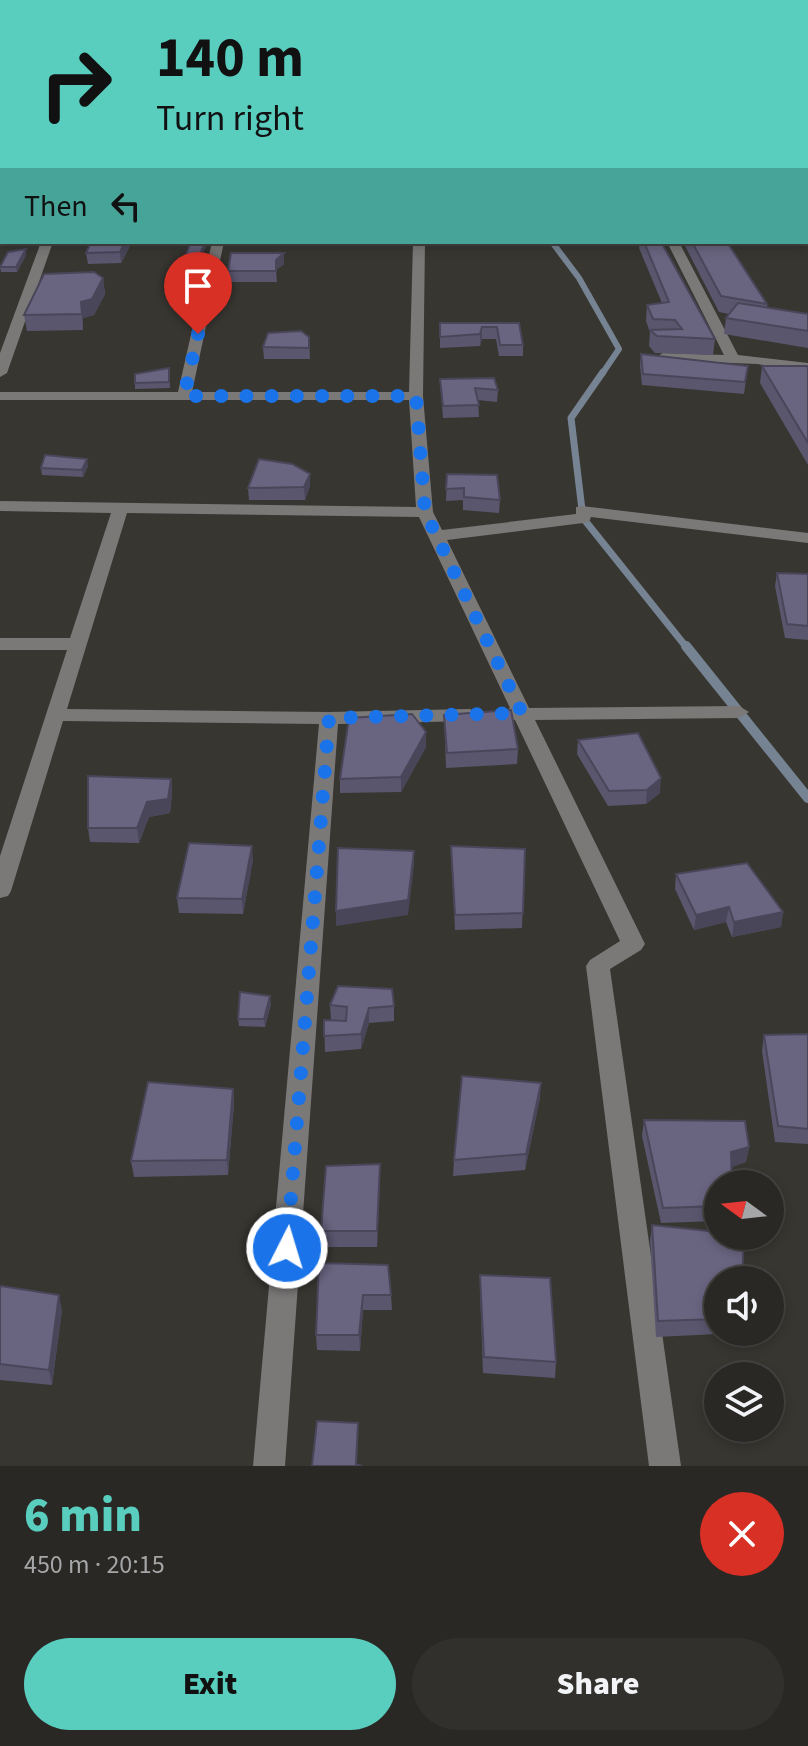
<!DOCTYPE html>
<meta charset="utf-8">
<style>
body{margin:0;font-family:"Source Sans 3",sans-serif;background:#32302d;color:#f1f3f6;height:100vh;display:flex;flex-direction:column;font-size:30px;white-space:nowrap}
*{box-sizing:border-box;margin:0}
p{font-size:26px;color:#a5a6a7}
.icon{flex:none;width:44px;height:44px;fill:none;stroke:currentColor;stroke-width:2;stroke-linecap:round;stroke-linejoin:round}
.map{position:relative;height:1466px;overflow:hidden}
.details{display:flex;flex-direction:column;background:#2a2825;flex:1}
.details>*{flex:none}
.banner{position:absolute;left:0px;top:0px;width:808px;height:244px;box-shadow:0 4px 12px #0003,0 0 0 2px #464442;background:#59cebf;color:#111;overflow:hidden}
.needle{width:52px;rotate:285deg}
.tools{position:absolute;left:704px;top:1170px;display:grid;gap:16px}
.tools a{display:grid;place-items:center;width:80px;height:80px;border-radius:50%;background:#2a2825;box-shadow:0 4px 12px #0003,0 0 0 2px #464442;font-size:40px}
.pin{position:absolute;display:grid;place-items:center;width:68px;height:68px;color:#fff;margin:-82px -34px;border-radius:50% 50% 50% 0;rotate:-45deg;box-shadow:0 0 8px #0007}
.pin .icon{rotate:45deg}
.me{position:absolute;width:88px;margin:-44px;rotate:5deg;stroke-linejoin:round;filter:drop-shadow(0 0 6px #0008)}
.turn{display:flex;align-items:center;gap:28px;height:168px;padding:0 24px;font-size:36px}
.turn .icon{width:104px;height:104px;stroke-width:2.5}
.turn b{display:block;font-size:56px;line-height:68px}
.then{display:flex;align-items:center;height:76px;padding:0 24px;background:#0003;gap:16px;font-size:30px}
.round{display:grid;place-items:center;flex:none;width:84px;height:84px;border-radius:42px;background:#32302d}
.headline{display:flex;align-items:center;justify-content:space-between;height:136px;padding:0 24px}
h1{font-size:48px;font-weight:800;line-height:60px;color:#59cebf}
.primary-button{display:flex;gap:16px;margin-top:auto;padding:16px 24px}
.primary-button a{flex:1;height:92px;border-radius:48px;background:#59cebf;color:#111;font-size:32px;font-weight:800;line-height:92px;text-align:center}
.primary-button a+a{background:#32302d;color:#f1f3f6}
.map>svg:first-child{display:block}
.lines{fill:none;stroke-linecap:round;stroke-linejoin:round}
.stream-far3{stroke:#768392;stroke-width:4}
.stream-far2{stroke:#768392;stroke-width:6}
.stream-far1{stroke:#768392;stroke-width:7}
.stream{stroke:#768392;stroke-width:10}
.minor{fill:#7b7878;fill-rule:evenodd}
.highway{fill:#dad2d2;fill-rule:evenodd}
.wall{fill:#5a566e}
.shaded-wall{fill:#4a465a}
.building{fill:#696480;stroke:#4a465a;stroke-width:2}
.route{stroke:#1a73e8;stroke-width:14;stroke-dasharray:0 25.2}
</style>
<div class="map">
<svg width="808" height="1466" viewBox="0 0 808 1466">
<rect width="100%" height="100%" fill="#383631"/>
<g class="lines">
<polyline class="stream-far3" points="634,2 640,0"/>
<polyline class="stream-far2" points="552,242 579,278 619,349 602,374"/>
<polyline class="stream-far1" points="603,372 571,418 583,518 687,648"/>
<polyline class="stream" points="686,646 808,798"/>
<g class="minor">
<polygon points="277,0 291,0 293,2 279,2"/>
<polygon points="714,0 740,0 742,2 716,2"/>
<polygon points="806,11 808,12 808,18 806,17"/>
<rect x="0" y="12" width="2" height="6"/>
<rect x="0" y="71" width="2" height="6"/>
<rect x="806" y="91" width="2" height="6"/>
<rect x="0" y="123" width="2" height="6"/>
<rect x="0" y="189" width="2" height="6"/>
<polygon points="41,242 53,242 7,373 0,377 0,353"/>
<polygon points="212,242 224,242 192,392 409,392 413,242 425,242 423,396 433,512 442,530 576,514 576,507 582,506 808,533 808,543 591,517 589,522 583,523 447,540 529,708 739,706 749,712 739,718 535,720 645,944 641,950 610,969 681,1466 649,1466 586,966 590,960 620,941 515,720 503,718 500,714 510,708 419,517 127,513 67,709 329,712 470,709 480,715 470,721 338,724 285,1466 253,1466 319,724 63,721 11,891 8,896 0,898 0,856 67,650 0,650 0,638 70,638 111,513 0,511 0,501 416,507 409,400 0,400 0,392 178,392"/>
<polygon points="667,242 679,242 738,355 808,363 808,371 757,364 658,360 656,357 663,353 724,355"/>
</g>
<g class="highway">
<polygon points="612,0 631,0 632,2 613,2"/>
<rect x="806" y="35" width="2" height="6"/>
</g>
</g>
<g class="wall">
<polygon points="806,60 808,60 808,90 806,89"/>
<polygon points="806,180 808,180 808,240 806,239"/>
<polygon points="91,242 131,242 131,244 121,263 88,264 86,253"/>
<polygon points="206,242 206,246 199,262 185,262 185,257"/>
<polygon points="640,242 661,242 715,339 713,355 655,353 649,346 650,332 646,321 647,305 662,303 639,248"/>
<polygon points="683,242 727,242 767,304 767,308 808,314 808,348 724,334 726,318 729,314 719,312"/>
<polygon points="284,253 284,264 276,270 277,282 229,282 228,271"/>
<polygon points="26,255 17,272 1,272 0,267"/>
<polygon points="103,278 105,294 94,315 83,318 83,330 27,331 24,315"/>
<polygon points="440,323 519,323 523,345 523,356 499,356 496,339 482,339 480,346 440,348"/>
<polygon points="309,337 310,359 264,359 263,347"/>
<polygon points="641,354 748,366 744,394 642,385 640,365"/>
<polygon points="762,366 808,368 808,465 760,383"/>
<polygon points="169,368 170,388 135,389 135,383"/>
<polygon points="440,379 498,390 497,402 478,400 479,417 443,418"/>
<polygon points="88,466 83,477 42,475 41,468"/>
<polygon points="447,474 500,500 499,513 463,510 463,500 446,501"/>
<polygon points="310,486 305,500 249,500 248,488"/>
<polygon points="777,573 808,574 808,640 785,638 775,586"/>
<polygon points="444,715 518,749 517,764 446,768"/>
<polygon points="426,732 426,747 401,792 340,793 340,779"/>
<polygon points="578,740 660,793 646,804 608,806 577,754"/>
<polygon points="171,779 172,793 170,813 149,817 139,843 90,842 88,828"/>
<polygon points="451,846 525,849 522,928 455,930"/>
<polygon points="253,860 243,914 179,913 177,898"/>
<polygon points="676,874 783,912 781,927 732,937 726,922 694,930 675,889"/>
<polygon points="271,1004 265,1027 239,1026 238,1019"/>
<polygon points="330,1005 394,1006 394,1021 369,1023 361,1049 325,1052 324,1020 331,1020"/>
<polygon points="808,1034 808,1144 775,1142 762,1051 764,1035"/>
<polygon points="233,1089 234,1104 228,1175 134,1177 131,1161"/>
<polygon points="540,1098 525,1170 453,1176 454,1160"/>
<polygon points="644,1120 749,1147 746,1162 732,1167 718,1184 718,1221 661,1223 642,1136"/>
<polygon points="380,1180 377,1247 322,1247 321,1231"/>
<polygon points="652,1225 718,1280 718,1332 738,1332 738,1333 656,1337 650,1241"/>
<polygon points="319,1263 391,1295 392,1310 363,1310 360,1351 317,1350 316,1335"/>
<polygon points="480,1275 556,1362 555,1378 483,1373 480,1291"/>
<polygon points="0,1287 62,1310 52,1385 0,1380"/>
</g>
<g class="shaded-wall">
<polygon points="125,242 131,242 131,244 121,263 120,252"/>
<polygon points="206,242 206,246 199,262 199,257"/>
<polygon points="26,249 26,255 17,272 16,267"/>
<polygon points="284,253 284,264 276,270 276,260"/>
<polygon points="103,278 105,294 94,315 83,318 83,330 81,302"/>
<polygon points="482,327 482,339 480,346 480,334"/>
<polygon points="87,459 88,466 83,477 82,470"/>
<polygon points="310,474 310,486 305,500 304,487"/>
<polygon points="426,732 426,747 401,792 401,777"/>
<polygon points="661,778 660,793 646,804 647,790"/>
<polygon points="171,779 172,793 170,813 149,817 139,843 137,828 147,802"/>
<polygon points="252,846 253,860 243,914 242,899"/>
<polygon points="414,851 414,865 408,915 336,926 336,911"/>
<polygon points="729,907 726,922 694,930 696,915"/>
<polygon points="783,912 781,927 732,937 734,922"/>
<polygon points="270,996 271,1004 265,1027 264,1019"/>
<polygon points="369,1008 369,1023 361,1049 361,1034"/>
<polygon points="541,1083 540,1098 525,1170 526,1154"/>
<polygon points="233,1089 234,1104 228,1175 227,1160"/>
<polygon points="749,1147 746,1162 729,1168 731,1152"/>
<polygon points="380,1164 380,1180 377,1247 377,1231"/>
<polygon points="59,1295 62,1310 52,1385 49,1370"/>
<polygon points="363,1295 363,1310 360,1351 359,1335"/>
</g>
<g class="building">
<polygon points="80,0 125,0 116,2 89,2"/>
<polygon points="145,0 186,0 179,2 141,1"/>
<polygon points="806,112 808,113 807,130 806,130"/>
<polygon points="806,180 808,180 808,198 806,197"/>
<rect x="806" y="207" width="2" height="17"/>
<polygon points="91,242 125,242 120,252 86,253"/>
<polygon points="191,242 205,242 199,257 185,257"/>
<polygon points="644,242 661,242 715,339 657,336 650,330 682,329 675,320 653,319 647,305 669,302"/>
<polygon points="692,242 727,242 767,304 721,296"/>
<polygon points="26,249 16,267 0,267 8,252"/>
<polygon points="231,253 284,253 276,260 276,271 228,271"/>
<polygon points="94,272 103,278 92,299 81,302 82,314 24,315 44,274"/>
<polygon points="738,303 808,314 808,331 726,318"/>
<polygon points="440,323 519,323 523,345 500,345 497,327 482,327 480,334 440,337"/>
<polygon points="301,331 309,337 309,348 263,347 268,333"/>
<polygon points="641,354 748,366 745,382 643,374"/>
<polygon points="762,366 807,366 808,368 808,443"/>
<polygon points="169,368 169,382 135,383 135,374"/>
<polygon points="494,378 498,390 475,388 479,405 443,406 440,379"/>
<polygon points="45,455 87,459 82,470 41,468"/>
<polygon points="259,459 292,464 310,474 304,487 248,488"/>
<polygon points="447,474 497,475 500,500 464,497 464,488 446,489"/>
<polygon points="777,573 808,574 808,626 787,624"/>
<polygon points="511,710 518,749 447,753 444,715"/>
<polygon points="412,714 426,732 401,777 340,779 349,718"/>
<polygon points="638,733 661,778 647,790 609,791 578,740"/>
<polygon points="88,776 171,779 168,799 147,802 137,828 88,828"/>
<polygon points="189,843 252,846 242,899 177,898"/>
<polygon points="451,846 525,849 523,913 455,915"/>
<polygon points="338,848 414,851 408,900 336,911"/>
<polygon points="747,863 783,912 734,922 729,907 696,915 676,874"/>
<polygon points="338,986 392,989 394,1006 369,1008 361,1034 324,1036 324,1020 346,1021 347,1007 330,1005"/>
<polygon points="240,992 270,996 264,1019 238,1019"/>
<polygon points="808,1034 808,1129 778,1126 764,1035"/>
<polygon points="462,1076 541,1083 526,1154 454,1160"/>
<polygon points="148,1082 233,1089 227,1160 131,1161"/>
<polygon points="644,1120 745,1121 749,1147 731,1152 732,1184 718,1184 718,1206 663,1208"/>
<polygon points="380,1164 377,1231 321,1231 326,1166"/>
<polygon points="652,1225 718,1232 718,1236 744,1236 742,1280 718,1280 718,1319 658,1321"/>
<polygon points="319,1263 388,1265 391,1295 363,1295 359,1335 316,1335"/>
<polygon points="480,1275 550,1278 556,1362 484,1357"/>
<polygon points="1,1286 59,1295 49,1370 0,1364 0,1287"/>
<polygon points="317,1421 358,1423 356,1464 362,1466 312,1466"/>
</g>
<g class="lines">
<polyline class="route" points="198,334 184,396 416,396 425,512 522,713 329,718 287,1248"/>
</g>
</svg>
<div class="tools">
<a><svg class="needle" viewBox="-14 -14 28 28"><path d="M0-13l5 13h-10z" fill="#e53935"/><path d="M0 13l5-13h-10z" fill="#a5a6a7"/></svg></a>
<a><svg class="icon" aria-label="sound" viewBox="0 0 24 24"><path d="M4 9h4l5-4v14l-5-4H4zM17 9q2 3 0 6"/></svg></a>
<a><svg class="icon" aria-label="layers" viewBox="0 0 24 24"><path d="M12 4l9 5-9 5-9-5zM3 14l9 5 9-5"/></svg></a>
</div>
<div class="pin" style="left:198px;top:334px;background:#d93025"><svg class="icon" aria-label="arrive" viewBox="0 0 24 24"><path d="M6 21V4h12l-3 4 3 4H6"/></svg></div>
<svg class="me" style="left:287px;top:1248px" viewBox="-20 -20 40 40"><circle r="17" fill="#1a73e8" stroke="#fff" stroke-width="3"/><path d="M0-11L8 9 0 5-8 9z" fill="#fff"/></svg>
<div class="banner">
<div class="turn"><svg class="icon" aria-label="right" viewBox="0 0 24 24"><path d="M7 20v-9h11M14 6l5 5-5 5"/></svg><div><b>140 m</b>Turn right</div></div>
<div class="then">Then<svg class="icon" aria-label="left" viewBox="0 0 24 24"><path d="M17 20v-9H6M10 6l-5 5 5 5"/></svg></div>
</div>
</div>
<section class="details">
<div class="headline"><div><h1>6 min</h1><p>450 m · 20:15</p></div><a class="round" style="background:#d93025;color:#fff"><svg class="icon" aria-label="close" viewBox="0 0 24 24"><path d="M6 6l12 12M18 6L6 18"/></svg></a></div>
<div class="primary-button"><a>Exit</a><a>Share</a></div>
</section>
